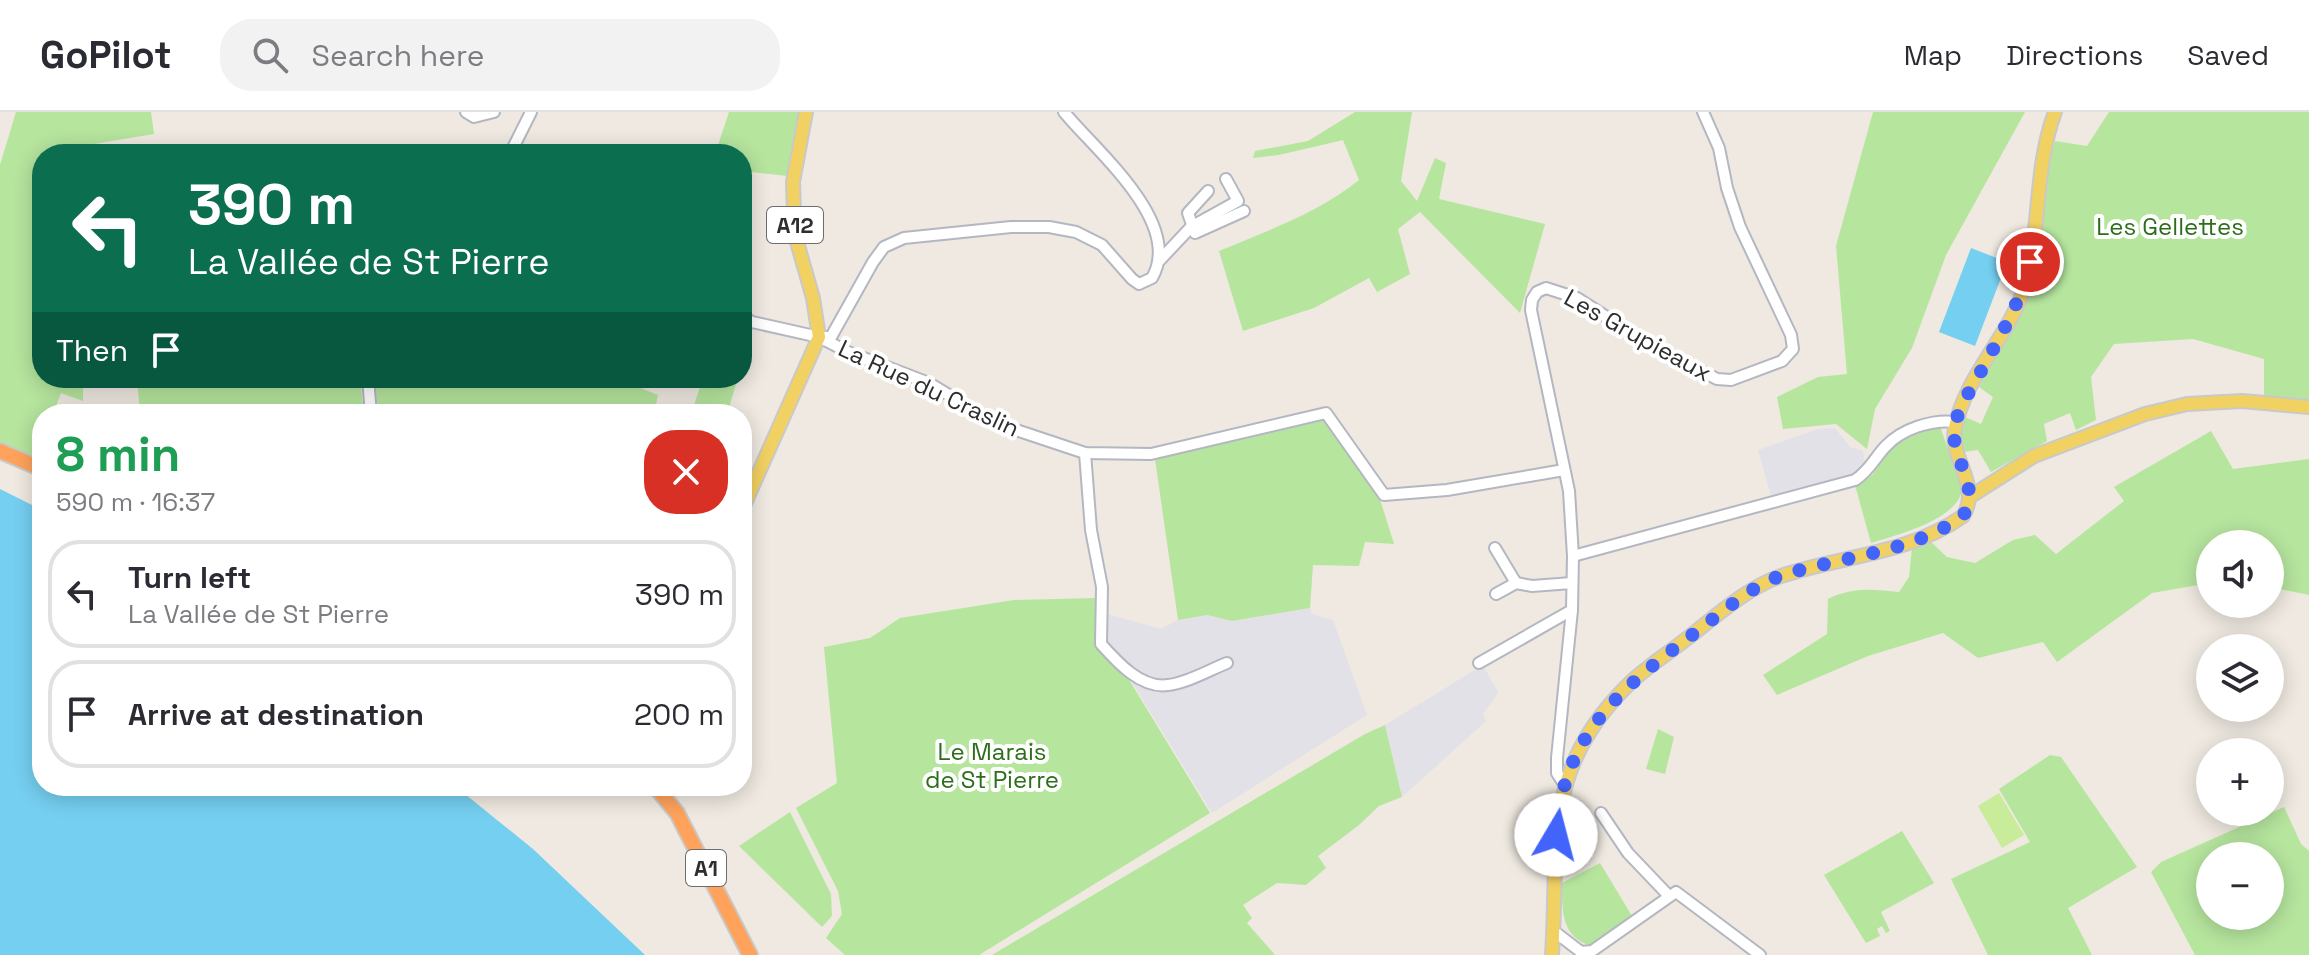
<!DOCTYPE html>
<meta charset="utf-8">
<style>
body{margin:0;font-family:"Space Grotesk",sans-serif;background:#f2f2f3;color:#2b2b33;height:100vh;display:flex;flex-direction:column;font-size:30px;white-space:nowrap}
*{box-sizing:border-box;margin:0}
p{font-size:26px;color:#7c7c81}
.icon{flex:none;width:44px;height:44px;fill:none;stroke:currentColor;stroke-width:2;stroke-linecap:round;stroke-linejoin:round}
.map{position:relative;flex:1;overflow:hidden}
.details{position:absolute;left:32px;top:292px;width:720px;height:392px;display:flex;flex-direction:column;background:#fff;border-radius:32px;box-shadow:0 4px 20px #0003}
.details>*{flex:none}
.banner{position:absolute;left:32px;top:32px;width:720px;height:244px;border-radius:32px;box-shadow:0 4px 20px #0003;background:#0b6e4f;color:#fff;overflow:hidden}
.tools{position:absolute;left:2196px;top:418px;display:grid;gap:16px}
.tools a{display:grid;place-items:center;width:88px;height:88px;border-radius:50%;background:#fff;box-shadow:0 4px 20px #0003;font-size:40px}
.pin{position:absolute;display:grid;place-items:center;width:68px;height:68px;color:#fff;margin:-34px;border:4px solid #fff;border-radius:50%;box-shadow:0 2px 8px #0007}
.me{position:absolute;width:88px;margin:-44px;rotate:8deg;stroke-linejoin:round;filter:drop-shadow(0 0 6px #0008)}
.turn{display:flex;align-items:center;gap:28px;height:168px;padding:0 24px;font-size:36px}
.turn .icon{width:104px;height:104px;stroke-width:2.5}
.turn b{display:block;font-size:56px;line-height:68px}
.then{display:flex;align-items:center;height:76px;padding:0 24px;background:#0003;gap:16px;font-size:30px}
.round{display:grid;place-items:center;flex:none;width:84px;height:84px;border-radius:32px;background:#f2f2f3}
.overview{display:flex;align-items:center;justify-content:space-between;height:136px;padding:0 24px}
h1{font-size:48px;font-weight:700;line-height:60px;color:#1e9e55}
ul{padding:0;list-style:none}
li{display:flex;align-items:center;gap:24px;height:108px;margin:0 16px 12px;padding:0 8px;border:4px solid #e1e1e2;border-radius:32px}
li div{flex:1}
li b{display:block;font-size:30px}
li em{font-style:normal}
header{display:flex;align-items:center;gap:48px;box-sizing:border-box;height:112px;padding:0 40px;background:#fff;border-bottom:2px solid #e1e1e2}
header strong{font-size:38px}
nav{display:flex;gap:44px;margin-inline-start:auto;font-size:28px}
.search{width:560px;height:72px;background:#f2f2f3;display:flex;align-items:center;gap:20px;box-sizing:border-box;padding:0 28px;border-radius:32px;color:#7c7c81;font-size:30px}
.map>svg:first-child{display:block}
.industrial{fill:#e3e1e8}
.green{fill:#b6e59e;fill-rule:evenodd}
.pitch{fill:#c9ec9a}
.water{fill:#75cff0}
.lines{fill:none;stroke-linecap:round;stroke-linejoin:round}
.minor-casing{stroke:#b4b7c1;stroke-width:14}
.major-casing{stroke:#c9c9c9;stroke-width:16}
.highway-casing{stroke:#c9c9c9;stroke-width:18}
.minor{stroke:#fff;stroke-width:10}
.major{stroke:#f2d163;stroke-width:12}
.highway{stroke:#ffa35c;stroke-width:14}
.route{stroke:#4264fb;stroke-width:14;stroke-dasharray:0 25.2}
.labels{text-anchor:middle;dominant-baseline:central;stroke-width:8;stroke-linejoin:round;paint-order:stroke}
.shield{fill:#fff;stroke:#6d6d6d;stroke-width:2}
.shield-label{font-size:22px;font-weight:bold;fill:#2e2e2e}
.park-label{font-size:24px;fill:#2c6e1b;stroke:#fff}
.street-label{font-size:24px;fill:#2e2e2e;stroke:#fff}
</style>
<header>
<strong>GoPilot</strong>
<div class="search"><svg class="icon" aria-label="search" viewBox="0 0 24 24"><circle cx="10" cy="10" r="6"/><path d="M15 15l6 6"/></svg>Search here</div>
<nav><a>Map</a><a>Directions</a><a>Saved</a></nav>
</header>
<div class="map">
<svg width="2309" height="843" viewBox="0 0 2309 843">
<rect width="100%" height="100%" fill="#efe9e1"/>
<g class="industrial">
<polygon points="1835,316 1850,335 1863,339 1865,354 1854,362 1772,387 1758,338 1818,317"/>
<polygon points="1310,496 1312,502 1333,508 1367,603 1212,701 1108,531 1107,502 1161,517 1178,508 1207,503 1232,509"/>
<polygon points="1483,553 1498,581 1483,602 1486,609 1402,685 1385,613"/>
</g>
<g class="green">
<polygon points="16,0 151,0 154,22 82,34 81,42 42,42 42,266 83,266 83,289 61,281 53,302 42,302 42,330 36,347 0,333 0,53"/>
<polygon points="729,0 802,0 788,64 742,59 742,42 715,42"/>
<path d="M1355,0H1412L1401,69L1417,89L1435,46L1446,51L1439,87L1545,112L1520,201L1420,100L1398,117L1410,162L1377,180L1369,166L1314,196L1243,219L1219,139C1267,119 1318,101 1359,68L1343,28L1279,43L1253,46L1255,39L1308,29Z"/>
<polygon points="1873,0 2025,0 1946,143 1912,236 1875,297 1867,337 1836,312 1783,317 1777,285 1818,265 1847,262 1836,134"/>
<polygon points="2109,0 2309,0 2309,289 2264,283 2264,247 2193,227 2114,232 2091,265 2096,308 2076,318 2070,301 2044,312 2047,329 1991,360 1978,338 1964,340 1960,322 1965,305 1981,312 1993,285 1979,275 2031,183 2043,70 2055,29 2087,34"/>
<polygon points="137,266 360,266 364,302 262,302 260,292 176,302 140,302"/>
<polygon points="374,266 615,266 658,283 654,302 379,302"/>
<polygon points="703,266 738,266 727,302 691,302"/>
<polygon points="1326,308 1379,384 1394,432 1365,430 1359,454 1313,453 1310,496 1232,509 1207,503 1178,508 1155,347"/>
<path d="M1940,314L1962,378C1957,408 1897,423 1871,431L1855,373L1872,363L1896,330Z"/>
<path d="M2211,319L2233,357L2309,347V483L2270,475V432H2210V471L2152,481L2057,550L2043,530L1978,546L1943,521L1868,544L1777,583L1763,563L1827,522L1828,487C1852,475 1873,477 1899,480L1909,465L1912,436L1931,430L1947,445L1975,451L2013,428L2035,423L2056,442L2124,389L2114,375Z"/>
<polygon points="1097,486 1097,536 1128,566 1210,701 979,843 845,843 826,826 842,802 838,779 796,696 837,671 824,535 870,526 900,506 1014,488"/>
<polygon points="1385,613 1402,685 1379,694 1359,713 1318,744 1326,756 1306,773 1277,771 1243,793 1252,806 1247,811 1275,843 992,843 1365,622"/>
<polygon points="1658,617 1674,625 1665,662 1646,657"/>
<polygon points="2050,643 2061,645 2137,755 2068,796 2092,843 1988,843 1951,767 2030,730 1999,677"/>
<path d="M2284,695L2301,732L2309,739V843H2195L2151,760L2161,750ZM2210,744H2270V804H2210Z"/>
<polygon points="790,700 831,782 832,804 822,815 739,734"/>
<polygon points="1902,719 1934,771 1881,800 1890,819 1886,821 1882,814 1877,817 1880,824 1866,831 1824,763"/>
<path d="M1600,751L1632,804L1592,834C1561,826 1562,798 1562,771Z"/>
</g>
<polygon class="pitch" points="1999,681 2024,723 2002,736 1978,694"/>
<g class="water">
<polygon points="1971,136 2007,150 1975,234 1939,220"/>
<polygon points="0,377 42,398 42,674 455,674 533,737 645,843 0,843"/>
</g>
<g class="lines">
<defs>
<g id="minor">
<polyline points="466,0 474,5 494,0"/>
<polyline points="510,42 531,0"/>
<polyline points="1208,79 1188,101 1195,121 1244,99"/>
<polyline points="1160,148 1191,115 1238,89 1226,67"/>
<polyline points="742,204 752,210 819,225 848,240 929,271 995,311 1085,341 1151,342 1326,301 1384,383 1447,378 1564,358"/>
<path d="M821,225H831L873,150L884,135L904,126L1011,115H1049L1076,120L1102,133L1132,167L1139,172L1152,166C1184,111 1096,39 1064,0"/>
<polyline points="368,266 371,302"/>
<path d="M1085,341L1091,418L1102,475L1101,532C1117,550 1141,577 1168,573C1187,571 1209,558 1227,551"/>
<polyline points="1495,436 1516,471"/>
<path d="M1573,444L1855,368C1869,359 1874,347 1885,335C1901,317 1932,307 1956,310"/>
<polyline points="1496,482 1516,471 1532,474 1572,471"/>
<polyline points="1479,551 1572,498"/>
<polyline points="1564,672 1557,661 1557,646 1572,498 1573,444 1569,379 1531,198 1532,188 1537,180 1546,176 1577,186 1650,233 1717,267 1731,268 1782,249 1793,237 1791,223 1740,115 1727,76 1719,36 1703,0"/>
<polyline points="1601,701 1628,741 1669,784"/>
<polyline points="1555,820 1581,840 1592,839 1676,780 1760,843"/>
</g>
<g id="major">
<polyline points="1971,384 2034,344 2145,302 2187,292 2242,289 2309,295"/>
<polyline points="742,398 819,225 813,186 797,130 794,102 793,70 806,0"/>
<path d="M1552,843C1559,734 1541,658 1628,573C1645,556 1666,543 1685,528C1714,506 1746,476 1781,464C1841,444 1910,442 1963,404C1982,373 1949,347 1955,316C1964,266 2010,223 2025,174C2041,117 2034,56 2055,0"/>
</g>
<g id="highway">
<polyline points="0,339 42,357"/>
<polyline points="655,674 677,701 750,843"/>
</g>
</defs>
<use href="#minor" class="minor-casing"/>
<use href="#major" class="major-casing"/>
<use href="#highway" class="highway-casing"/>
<use href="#minor" class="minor"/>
<use href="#major" class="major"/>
<use href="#highway" class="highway"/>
</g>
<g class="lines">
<path class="route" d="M1556,723C1563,618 1627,572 1704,514C1727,496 1753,474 1780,464C1841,444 1910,442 1963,404C1981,374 1953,350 1954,320C1955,301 1970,279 1979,263C1999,226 2021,191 2030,150"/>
</g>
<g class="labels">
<g class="shield">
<rect x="767" y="95" width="56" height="36" rx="6"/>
<rect x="686" y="738" width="40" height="36" rx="6"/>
</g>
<g class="shield-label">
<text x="795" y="113">A12</text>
<text x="706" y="756">A1</text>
</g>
<g class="park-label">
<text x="2170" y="114">Les Gellettes</text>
<text x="992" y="639">Le Marais<tspan x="992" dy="28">de St Pierre</tspan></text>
</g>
<g class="street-label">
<text transform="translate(1638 223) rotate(29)">Les Grupieaux</text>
<text transform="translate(929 276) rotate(25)">La Rue du Craslin</text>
</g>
</g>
</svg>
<div class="tools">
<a><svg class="icon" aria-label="sound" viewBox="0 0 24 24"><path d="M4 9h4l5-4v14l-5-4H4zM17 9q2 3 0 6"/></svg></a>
<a><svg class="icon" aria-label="layers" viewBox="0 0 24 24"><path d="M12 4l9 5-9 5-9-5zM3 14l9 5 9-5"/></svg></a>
<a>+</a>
<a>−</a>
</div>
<div class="pin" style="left:2030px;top:150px;background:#d93025"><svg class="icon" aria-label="arrive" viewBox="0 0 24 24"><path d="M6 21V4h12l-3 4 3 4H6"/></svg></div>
<svg class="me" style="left:1556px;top:723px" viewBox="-20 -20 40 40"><circle r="19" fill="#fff"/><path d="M0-13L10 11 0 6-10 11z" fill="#4264fb"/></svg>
<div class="banner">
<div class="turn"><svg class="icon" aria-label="left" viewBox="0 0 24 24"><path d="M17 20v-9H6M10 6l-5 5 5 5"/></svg><div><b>390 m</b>La Vallée de St Pierre</div></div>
<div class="then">Then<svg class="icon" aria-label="arrive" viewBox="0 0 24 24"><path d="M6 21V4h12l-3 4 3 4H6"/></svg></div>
</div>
<section class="details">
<div class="overview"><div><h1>8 min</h1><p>590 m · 16:37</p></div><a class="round" style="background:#d93025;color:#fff"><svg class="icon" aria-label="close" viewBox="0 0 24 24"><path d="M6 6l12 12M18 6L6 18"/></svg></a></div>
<ul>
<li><svg class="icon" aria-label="left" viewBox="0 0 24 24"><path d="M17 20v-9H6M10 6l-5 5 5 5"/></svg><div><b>Turn left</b><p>La Vallée de St Pierre</p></div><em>390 m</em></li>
<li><svg class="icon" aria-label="arrive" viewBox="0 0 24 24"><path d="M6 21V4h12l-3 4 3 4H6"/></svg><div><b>Arrive at destination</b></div><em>200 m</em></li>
</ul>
</section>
</div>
